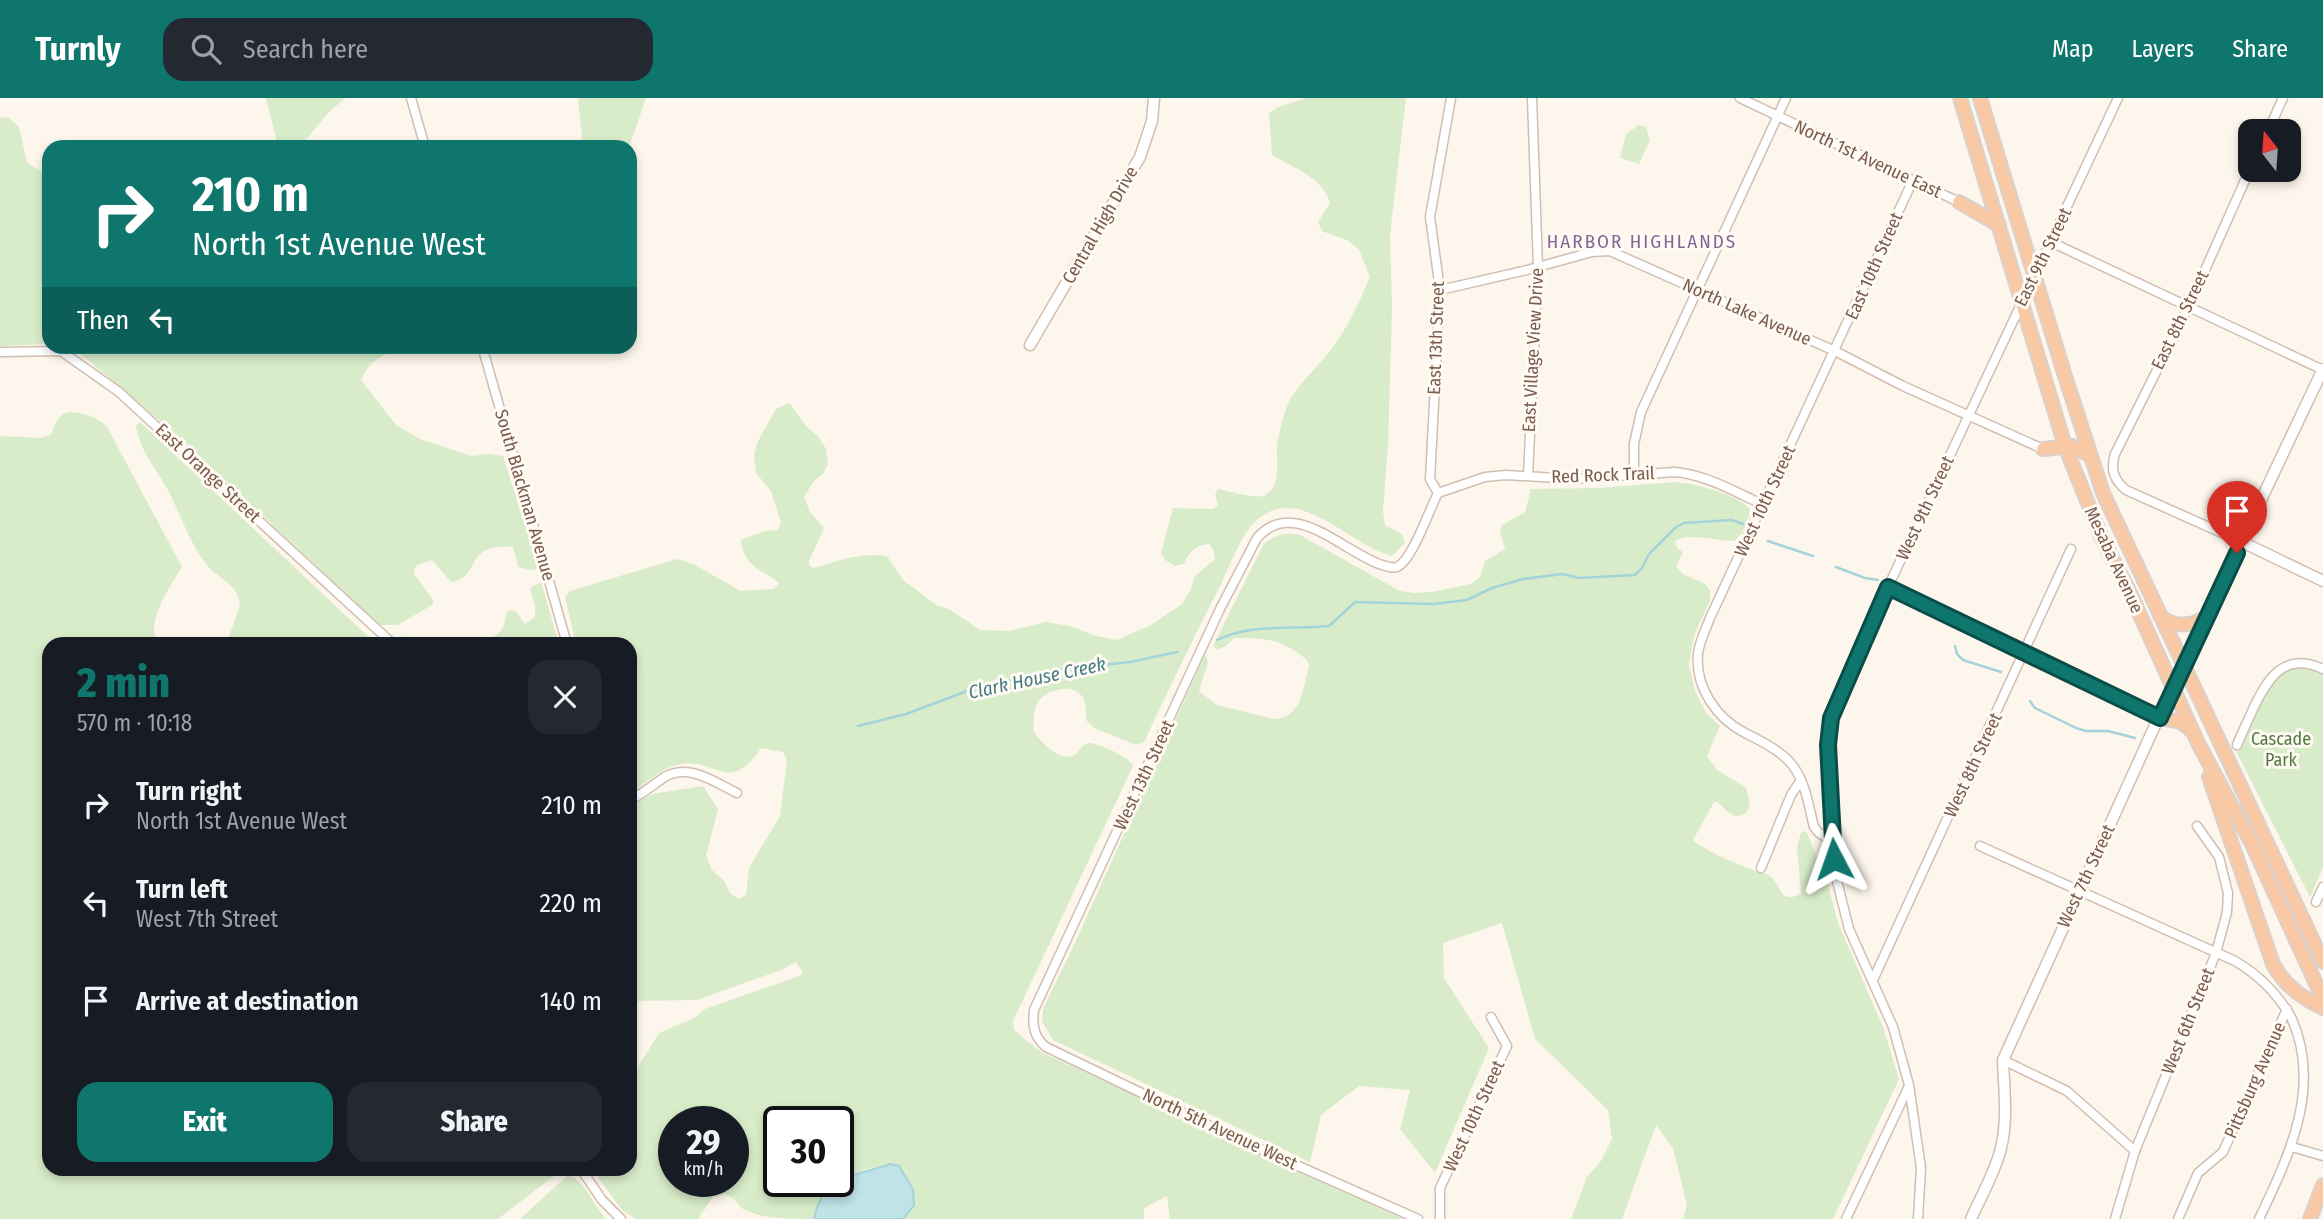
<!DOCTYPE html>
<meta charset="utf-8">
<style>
body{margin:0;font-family:"Fira Sans Condensed",sans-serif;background:#242831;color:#f1f3f6;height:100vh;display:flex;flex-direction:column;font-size:26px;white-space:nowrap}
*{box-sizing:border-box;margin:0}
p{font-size:23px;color:#9ea1a6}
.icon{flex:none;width:38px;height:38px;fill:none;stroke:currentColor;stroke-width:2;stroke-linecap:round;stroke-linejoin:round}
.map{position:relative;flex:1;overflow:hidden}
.sheet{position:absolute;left:42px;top:539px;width:595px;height:539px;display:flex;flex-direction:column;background:#171b24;border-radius:21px;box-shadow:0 4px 10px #0003}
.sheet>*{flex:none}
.top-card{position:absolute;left:42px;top:42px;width:595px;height:214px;border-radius:21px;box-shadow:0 4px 10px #0003;background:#0f766e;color:#fff;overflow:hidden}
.needle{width:46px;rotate:343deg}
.controls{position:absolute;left:2238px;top:21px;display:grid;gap:14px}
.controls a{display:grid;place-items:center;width:63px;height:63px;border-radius:14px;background:#171b24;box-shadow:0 4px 10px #0003;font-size:35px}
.speed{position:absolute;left:658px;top:1008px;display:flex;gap:14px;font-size:35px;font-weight:700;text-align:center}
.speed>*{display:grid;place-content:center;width:91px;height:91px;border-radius:50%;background:#171b24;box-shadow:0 4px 10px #0003;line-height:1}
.speed small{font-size:18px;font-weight:400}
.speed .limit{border:4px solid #111;border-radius:10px;background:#fff;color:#111}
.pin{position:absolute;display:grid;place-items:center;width:60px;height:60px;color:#fff;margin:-72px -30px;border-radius:50% 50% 50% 0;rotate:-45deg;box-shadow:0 0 7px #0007}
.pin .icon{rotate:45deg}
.me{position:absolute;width:77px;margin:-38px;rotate:356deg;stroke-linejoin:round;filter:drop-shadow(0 0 5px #0008)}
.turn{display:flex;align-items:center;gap:24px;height:147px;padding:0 35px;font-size:32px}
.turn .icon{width:91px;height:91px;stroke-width:2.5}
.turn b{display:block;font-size:49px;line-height:60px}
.then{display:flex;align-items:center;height:66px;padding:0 35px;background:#0003;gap:14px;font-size:26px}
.round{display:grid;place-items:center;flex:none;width:74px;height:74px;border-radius:21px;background:#242831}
.overview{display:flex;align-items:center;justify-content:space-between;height:119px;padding:0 35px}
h1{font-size:42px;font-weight:800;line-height:52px;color:#0f766e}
.button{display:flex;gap:14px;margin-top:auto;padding:14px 35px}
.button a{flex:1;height:80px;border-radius:21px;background:#0f766e;color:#fff;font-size:28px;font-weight:800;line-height:80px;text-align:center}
.button a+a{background:#242831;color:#f1f3f6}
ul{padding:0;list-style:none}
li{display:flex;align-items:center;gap:21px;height:98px;padding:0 35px}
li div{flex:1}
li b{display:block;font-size:26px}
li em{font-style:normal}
header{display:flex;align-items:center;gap:42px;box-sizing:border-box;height:98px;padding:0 35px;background:#0f766e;color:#fff}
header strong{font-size:33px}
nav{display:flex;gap:38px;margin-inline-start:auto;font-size:24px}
.search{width:490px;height:63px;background:#242831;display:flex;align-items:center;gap:18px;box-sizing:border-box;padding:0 24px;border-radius:21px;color:#9ea1a6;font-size:26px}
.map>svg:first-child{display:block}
.green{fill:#d8ecc9;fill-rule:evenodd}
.water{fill:#bfe3e8;stroke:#a5d3da;stroke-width:2}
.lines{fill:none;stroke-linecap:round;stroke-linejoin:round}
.stream{stroke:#a5d3da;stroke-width:2.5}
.minor-casing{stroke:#d1beb0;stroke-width:11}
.tertiary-casing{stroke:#d1beb0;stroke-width:13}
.trunk-casing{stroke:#dad1cd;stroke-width:16}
.minor{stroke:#fff;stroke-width:8}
.tertiary{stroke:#fff;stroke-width:10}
.trunk{stroke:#f9c8a4;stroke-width:12}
.route-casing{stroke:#0a4d48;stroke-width:18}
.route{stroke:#0f766e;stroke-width:12}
.labels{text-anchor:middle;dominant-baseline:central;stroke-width:6;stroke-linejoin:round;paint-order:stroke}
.street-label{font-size:18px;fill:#7a5c4d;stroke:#fffaf3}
.park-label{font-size:18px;fill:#537a41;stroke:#fffaf3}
.neighbourhood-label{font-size:19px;letter-spacing:2px;fill:#846695;stroke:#fffaf3}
.water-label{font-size:19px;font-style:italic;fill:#437c86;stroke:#fffaf3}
</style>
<header>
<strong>Turnly</strong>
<div class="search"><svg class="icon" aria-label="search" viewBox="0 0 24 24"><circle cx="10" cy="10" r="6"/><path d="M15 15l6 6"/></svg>Search here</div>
<nav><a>Map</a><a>Layers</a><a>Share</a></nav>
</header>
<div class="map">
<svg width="2323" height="1121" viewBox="0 0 2323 1121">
<rect width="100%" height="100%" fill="#fdf6ec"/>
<g class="green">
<polygon points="266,0 345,0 328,15 300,49 278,49"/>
<polygon points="578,0 646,0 629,49 583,49"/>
<path d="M1305,0H1406L1390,137L1392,210L1388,348L1383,413L1385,427L1402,436L1405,445L1392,458C1361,451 1320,409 1286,410C1272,410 1259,418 1250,429C1238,446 1230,467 1221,486C1194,538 1169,591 1144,644L1136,647L1094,630L1086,622C1086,614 1087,603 1080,596C1069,585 1043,593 1037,606C1033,613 1034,625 1033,633C1041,644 1062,668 1077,655C1081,651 1083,645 1090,645C1100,646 1129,659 1133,668L1013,923L1014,932L1041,954L1403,1121H1170L1167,1098L1144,1110V1121H903L914,1107L913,1091L899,1068C891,1065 886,1068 878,1069C847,1074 820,1089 814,1121C791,1121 762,1121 743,1111C736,1105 737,1102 726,1096L712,1100L698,1121H636L622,1112L592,1071H630V982L659,935L694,920L705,911L799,878L803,874L796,864L781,872L697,902L630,903V707L652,696L703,688L718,711L706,758L712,772L725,784L730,795L738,801L746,797L749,770L780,718L787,662L783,654L761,650C727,701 713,654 673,668C657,673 645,688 630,694V546H576L565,499L570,493L677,461L693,466L741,493L774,491L779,485C761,470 744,470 741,442L764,433L778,432L781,425L771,393L756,375L754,359L757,345L776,311L789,305L807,329L818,338L826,351L828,366L823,376L814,383L804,399L810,414L824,430L809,463V467L814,470C838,463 861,454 887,458L904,483L914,490L936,507L949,511L980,532L1009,533L1046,524L1070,528L1096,538L1117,542L1151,527L1182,506L1191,491L1195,478L1215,461L1213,451L1209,446C1195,447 1189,454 1184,466L1175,468L1165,462L1161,455L1173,410L1214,411L1218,406L1215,397L1218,391C1230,393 1256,402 1265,397C1284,387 1274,358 1278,342C1281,328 1284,312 1291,300C1303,281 1322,265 1335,246C1350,225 1360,202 1370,179L1359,152L1349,143L1322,133L1318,124L1330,105C1324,80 1292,69 1272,57L1269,15C1282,5 1291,7 1305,0ZM674,1024H733V1083H674ZM779,1024H838V1083H779Z"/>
<polygon points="8,19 19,29 27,65 49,78 49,246 0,248 0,20"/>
<polygon points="1639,27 1646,29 1650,42 1639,66 1620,60 1626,36"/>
<path d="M60,249H408C388,254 370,260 361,282L396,327L420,341L472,358L488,356L503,358L537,465V471L527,472L518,468L513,449C460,446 484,479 451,484L432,462L418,467L414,471V476L434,503L432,507L398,527H379L179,339L82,257Z"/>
<path d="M70,314C84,315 97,318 107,329L182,469C171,487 143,526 159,546H49V1071H563L498,1121H0V338L40,340L51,337C55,326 57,316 70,314Z"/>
<path d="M140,324L376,546H226C228,542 240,508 240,506C239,487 216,479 206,466C190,445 181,418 169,394C158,373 139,352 136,328Z"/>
<path d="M1675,384C1696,386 1735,395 1750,411C1749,422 1743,437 1734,443C1716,443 1690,434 1675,443L1677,450L1683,454L1676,468L1683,476L1705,486L1710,492V502L1694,538L1689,567L1695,593L1706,615L1720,628L1707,658L1717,672L1746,690L1750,706L1747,714C1734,724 1727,713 1718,704H1714L1693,742C1706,754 1740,767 1758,774C1761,775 1765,775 1768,777C1783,785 1777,807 1801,796L1797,749L1801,735L1804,733L1807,735L1828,787L1838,825L1883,929L1899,981L1833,1121H1683L1687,1107L1673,1050L1656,1027L1622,1121H1571L1587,1079L1601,1063L1612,1041L1608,1012L1535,941L1502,825L1443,845L1444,880L1489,950L1435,1075L1400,1031L1410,992L1359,988L1321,1017L1310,1064L1053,942L1042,924L1043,911L1073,849L1204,559L1206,557L1208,564L1199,593L1217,607L1274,621C1302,620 1303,590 1309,568L1308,563C1282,541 1267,540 1234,540L1226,548L1217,552L1213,548L1263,447C1275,436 1285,434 1300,437L1400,493L1415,495L1432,494L1471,486L1480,479L1485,463L1505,451L1500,433L1502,427L1525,414L1531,391L1599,390Z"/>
<path d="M541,484L559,546H400L398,545L399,540C413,536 419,542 432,545C449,548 485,547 499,535C505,530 505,522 506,515L510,512L516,514L525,526L535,519V508L530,490Z"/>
<polygon points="2301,567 2323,573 2323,770 2310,799 2235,651 2267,585 2278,574"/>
<path d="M567,1078C582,1077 595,1110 606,1121H520Z"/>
</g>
<path class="water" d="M890,1066L899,1068L913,1091L914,1107L903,1121H814C823,1075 855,1079 890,1066Z"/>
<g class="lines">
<g class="stream">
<polyline points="1768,443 1813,458"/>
<polyline points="1836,469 1865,480 1878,482"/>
<path d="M1217,542C1252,525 1291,532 1329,528L1355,504L1434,506L1467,502L1492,490L1523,481L1563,476L1579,480L1635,477L1642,470L1649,456L1676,429L1684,425L1732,422L1743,426"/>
<polyline points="1955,548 1957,556 1963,562 2001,574"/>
<polyline points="2030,603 2035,610 2076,630 2086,633 2108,633 2135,640"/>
<polyline points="858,628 906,616 970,592 1056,572 1130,564 1177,554"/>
</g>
<defs>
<g id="minor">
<polyline points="411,0 425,49"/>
<polyline points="1740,0 1959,104"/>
<polyline points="2268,33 2283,0"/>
<polyline points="2051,144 2323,272"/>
<polyline points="1440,192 1527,172 1592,154 1610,153 1835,253 1903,288 2043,351"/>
<polyline points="482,248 567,546"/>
<polyline points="0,254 61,253 119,294 393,546"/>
<polyline points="1634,376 1634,346 1641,314 1786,0"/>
<polyline points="1528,378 1538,169 1532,0"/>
<polyline points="1438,395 1430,381 1440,192 1430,119 1451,0"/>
<path d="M1438,395L1485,379L1506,377L1575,381L1675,374C1707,377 1735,394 1764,407"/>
<path d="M2242,444L2126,392C2114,382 2110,372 2115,356L2189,208L2250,71"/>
<polyline points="1888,489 2160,620"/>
<path d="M2237,647C2242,634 2248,623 2253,611C2268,580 2284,553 2323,571"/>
<path d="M630,702C642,696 652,688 663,680C688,664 714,684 737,695"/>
<path d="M1832,743L1819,735L1814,729C1809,710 1806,685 1793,668C1782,653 1761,643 1745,635C1716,620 1695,589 1698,556C1699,544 1706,531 1710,520L1913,82"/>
<path d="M1980,748L2235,863C2259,877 2277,895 2291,919C2323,988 2289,1058 2259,1121"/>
<polyline points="1761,770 1791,697 1801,682"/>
<polyline points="2316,804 2323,789"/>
<polyline points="1873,882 2071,451"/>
<polyline points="2003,962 2067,993 2135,1053"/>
<polyline points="2292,1049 2323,1058"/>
<polyline points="581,1071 602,1102 621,1121"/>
<path d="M1418,1121L1231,1038L1046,949C1034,939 1032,928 1034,912L1220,511L1257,440C1294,398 1344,455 1382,467C1387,468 1392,471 1397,469C1412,463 1429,412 1438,395"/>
<polyline points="1440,1121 1440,1090 1507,948 1491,919"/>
<polyline points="1846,1121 1909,988"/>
<polyline points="1918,1121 1921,1070 1909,987 1893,929 1849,831 1836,779 1832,743 1828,647 1831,620 1888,489 2118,0"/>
<polyline points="2115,1121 2135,1053 2216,855 2227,814 2228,795 2219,759 2197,728"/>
<polyline points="2178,1121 2198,1075 2223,1054 2287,911"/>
</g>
<g id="tertiary">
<polyline points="1030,247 1140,59 1152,23 1154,0"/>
<polyline points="2242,444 2323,483"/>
<path d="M1971,1121C1981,1098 1995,1075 2001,1050C2008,1022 2004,991 2003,962L2172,590L2323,271"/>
</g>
<g id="trunk">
<polyline points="1960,0 2065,348 2101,438 2131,497 2198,645 2252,746 2323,901"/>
<polyline points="1980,0 2065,278 2103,395 2323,864"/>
<polyline points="1959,104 1999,127"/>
<polyline points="2043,351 2073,348 2089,357"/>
<path d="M2160,518C2174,530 2194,529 2208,517"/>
<polyline points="2160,620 2181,624 2191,632"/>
<path d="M2209,679L2273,866C2284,887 2301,900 2323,910"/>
<polyline points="2310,1121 2323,1087"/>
</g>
</defs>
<use href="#minor" class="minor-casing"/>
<use href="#tertiary" class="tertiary-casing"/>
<use href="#trunk" class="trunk-casing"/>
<use href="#minor" class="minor"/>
<use href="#tertiary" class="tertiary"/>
<use href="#trunk" class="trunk"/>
</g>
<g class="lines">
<defs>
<polyline id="route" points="1834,761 1828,647 1831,620 1888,489 2160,620 2237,455"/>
</defs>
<use href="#route" class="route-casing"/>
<use href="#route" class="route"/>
</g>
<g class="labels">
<g class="street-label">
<text transform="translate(1868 61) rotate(25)">North 1st Avenue East</text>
<text transform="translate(1100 127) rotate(-60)">Central High Drive</text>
<text transform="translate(2043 159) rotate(-64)">East 9th Street</text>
<text transform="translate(1874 168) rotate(-66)">East 10th Street</text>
<text transform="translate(1747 214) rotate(24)">North Lake Avenue</text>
<text transform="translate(2180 222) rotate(-64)">East 8th Street</text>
<text transform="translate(1436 240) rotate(-88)">East 13th Street</text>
<text transform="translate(1533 252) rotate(-87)">East Village View Drive</text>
<text transform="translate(208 375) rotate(43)">East Orange Street</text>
<text transform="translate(1603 377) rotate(-2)">Red Rock Trail</text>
<text transform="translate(525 397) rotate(74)">South Blackman Avenue</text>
<text transform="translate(1765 403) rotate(-65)">West 10th Street</text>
<text transform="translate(1925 410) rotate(-65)">West 9th Street</text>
<text transform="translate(2114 462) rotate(65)">Mesaba Avenue</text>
<text transform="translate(1973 667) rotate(-65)">West 8th Street</text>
<text transform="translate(1144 677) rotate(-65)">West 13th Street</text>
<text transform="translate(2086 778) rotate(-65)">West 7th Street</text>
<text transform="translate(2188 923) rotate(-68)">West 6th Street</text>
<text transform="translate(2255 982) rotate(-66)">Pittsburg Avenue</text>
<text transform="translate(1474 1018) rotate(-65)">West 10th Street</text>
<text transform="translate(1220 1031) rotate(25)">North 5th Avenue West</text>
</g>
<g class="park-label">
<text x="2281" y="641">Cascade<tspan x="2281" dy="21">Park</tspan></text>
</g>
<g class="neighbourhood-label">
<text x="1642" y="143">HARBOR HIGHLANDS</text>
</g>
<g class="water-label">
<text transform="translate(1037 580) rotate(-12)">Clark House Creek</text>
</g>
</g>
</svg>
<div class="controls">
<a><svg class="needle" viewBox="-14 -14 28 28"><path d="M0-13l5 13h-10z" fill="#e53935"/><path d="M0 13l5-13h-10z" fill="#9ea1a6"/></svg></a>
</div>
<div class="speed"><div>29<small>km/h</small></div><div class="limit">30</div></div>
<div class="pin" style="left:2237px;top:455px;background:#d93025"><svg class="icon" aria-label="arrive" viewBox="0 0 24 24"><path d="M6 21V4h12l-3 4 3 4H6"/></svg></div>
<svg class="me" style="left:1834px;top:761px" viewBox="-20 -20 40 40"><path d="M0-17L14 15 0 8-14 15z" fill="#0f766e" stroke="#fff" stroke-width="4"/></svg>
<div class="top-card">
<div class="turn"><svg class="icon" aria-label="right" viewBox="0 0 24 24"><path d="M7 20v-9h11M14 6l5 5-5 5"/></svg><div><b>210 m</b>North 1st Avenue West</div></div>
<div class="then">Then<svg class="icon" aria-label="left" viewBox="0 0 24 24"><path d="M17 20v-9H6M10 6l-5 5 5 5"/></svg></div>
</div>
<section class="sheet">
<div class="overview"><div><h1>2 min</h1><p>570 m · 10:18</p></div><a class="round"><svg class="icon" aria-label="close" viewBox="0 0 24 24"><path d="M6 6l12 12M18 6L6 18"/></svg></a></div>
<ul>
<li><svg class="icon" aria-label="right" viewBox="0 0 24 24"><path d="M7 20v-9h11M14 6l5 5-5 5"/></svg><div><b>Turn right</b><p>North 1st Avenue West</p></div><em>210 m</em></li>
<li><svg class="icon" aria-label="left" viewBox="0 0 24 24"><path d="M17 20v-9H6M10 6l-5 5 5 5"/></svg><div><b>Turn left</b><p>West 7th Street</p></div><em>220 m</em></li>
<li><svg class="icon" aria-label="arrive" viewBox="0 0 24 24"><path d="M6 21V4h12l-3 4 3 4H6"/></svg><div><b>Arrive at destination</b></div><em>140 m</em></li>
</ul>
<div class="button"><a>Exit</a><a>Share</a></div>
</section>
</div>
